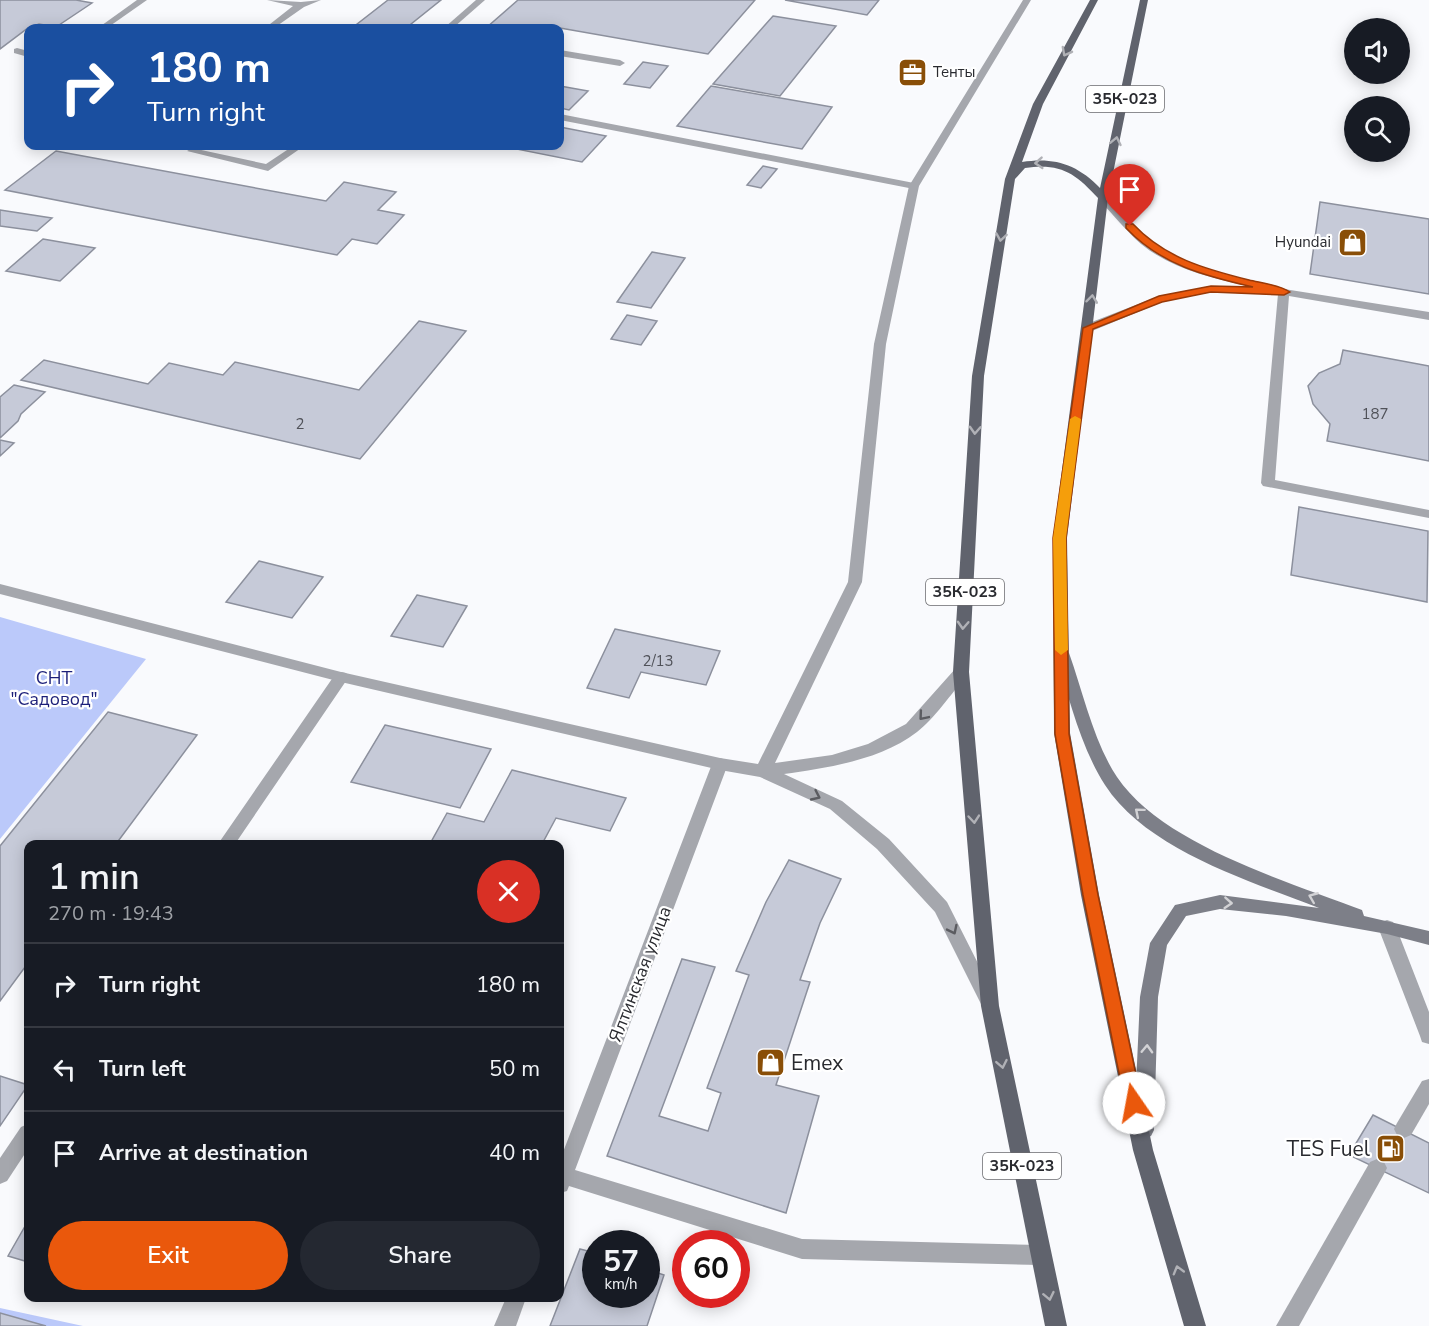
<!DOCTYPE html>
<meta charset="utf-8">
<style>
body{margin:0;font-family:"Nunito Sans",sans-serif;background:#242831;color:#f1f3f6;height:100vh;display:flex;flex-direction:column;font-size:22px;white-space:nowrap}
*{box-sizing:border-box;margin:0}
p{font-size:20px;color:#9ea1a6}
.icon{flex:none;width:33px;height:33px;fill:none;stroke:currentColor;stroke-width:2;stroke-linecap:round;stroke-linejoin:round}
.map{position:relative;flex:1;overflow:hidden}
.drawer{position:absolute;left:24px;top:840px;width:540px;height:462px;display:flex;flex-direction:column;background:#171b24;border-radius:12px;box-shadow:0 3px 15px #0003}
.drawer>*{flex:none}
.banner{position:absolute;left:24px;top:24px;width:540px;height:126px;border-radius:12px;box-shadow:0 3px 15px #0003;background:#1a4fa0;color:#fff;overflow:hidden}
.buttons{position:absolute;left:1344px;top:18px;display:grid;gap:12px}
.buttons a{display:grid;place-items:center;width:66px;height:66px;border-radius:50%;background:#171b24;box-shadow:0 3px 15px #0003;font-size:30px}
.speed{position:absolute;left:582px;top:1230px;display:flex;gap:12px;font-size:30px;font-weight:700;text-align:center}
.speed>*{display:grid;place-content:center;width:78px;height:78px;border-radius:50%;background:#171b24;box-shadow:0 3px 15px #0003;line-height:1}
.speed small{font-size:15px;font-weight:400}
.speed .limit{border:9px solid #d22;background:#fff;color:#111}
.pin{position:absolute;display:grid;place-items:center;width:51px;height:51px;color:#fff;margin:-62px -26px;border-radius:50% 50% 50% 0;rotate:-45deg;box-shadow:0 0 6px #0007}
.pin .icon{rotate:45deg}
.me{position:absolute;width:66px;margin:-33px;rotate:348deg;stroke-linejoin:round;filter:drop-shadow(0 0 4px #0008)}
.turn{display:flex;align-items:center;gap:21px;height:126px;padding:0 24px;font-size:27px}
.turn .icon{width:78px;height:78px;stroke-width:2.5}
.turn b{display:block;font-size:42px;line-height:51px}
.round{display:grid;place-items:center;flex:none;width:63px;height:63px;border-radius:32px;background:#242831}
.head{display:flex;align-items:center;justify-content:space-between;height:102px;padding:0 24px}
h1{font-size:36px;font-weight:600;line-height:45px}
.cta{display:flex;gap:12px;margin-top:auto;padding:12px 24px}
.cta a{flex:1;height:69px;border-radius:36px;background:#ea580c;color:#fff;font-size:24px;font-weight:600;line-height:69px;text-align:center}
.cta a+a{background:#242831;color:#f1f3f6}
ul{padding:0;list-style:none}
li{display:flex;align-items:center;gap:18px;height:84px;padding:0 24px;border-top:2px solid #363941}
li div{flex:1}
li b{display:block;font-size:22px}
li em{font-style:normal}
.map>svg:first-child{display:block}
.green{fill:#bbc9fa}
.building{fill:#c6cad8;stroke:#8c909d;stroke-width:1.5}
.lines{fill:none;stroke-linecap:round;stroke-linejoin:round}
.service{fill:#a5a7ad;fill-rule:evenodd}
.minor{fill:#a5a7ad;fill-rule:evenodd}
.tertiary{fill:#a5a7ad;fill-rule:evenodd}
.secondary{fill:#7d7f88;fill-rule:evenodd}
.primary{fill:#60636d;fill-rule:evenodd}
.oneway{stroke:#b0b1b6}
.oneway2{stroke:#5b5c61}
.oneway3{stroke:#d2d2d5}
.route{fill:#ea580c;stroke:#983908;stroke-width:1.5}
.slow{fill:#f59e0b}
.labels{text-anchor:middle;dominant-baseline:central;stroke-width:4.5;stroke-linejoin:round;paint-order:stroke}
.far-poi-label{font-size:15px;fill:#292a2f;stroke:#fff;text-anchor:start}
.number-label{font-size:15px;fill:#505259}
.shield{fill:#fff;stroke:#696a6d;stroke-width:1.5}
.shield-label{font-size:16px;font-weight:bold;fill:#292a2f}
.park-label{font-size:18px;fill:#1c1f79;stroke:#fff}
.street-label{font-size:18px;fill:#292a2f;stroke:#fff}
.near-poi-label{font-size:21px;fill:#292a2f;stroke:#fff;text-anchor:start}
</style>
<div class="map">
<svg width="1429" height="1326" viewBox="0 0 1429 1326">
<rect width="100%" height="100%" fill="#f9fafd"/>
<g class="green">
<polygon points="0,617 146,659 0,839"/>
<polygon points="0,1308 83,1326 0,1326"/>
</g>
<g class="building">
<polygon points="0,0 76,0 92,3 56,27 39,24 28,28 0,49"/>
<polygon points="388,0 441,0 406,28 352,28"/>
<polygon points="518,0 755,0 708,54 560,28 486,28"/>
<polygon points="785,0 879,0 867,15"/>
<polygon points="773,16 836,26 780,96 713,84"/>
<polygon points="643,62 668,66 650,88 624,84"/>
<polygon points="560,86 588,91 569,110 560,108"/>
<polygon points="711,86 832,107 802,149 677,126"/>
<polygon points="560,127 606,136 582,162 502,146 560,146"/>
<polygon points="56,151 326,201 344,182 396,192 378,210 404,215 377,244 352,239 337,255 5,190"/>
<polygon points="763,166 777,169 761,188 747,185"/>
<polygon points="1320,202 1429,219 1429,294 1310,274"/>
<polygon points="0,210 52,218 37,231 0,226"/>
<polygon points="43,239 95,248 60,281 6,271"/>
<polygon points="652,252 685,258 651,308 617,302"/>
<polygon points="627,315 657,321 641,345 611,339"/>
<polygon points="419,321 466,331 360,459 21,380 44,360 148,384 169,363 223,375 235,362 359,390"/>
<polygon points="1343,350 1429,366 1429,461 1327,441 1330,424 1313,404 1308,386 1319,373 1340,364"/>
<polygon points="14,385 45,392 21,414 18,421 0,438 0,397"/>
<polygon points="0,440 14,443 0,456"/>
<polygon points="1299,507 1428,531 1427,602 1291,575"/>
<polygon points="259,561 323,577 292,618 226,602"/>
<polygon points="417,595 467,606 443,647 391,636"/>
<polygon points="615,629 720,651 706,685 641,672 629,698 587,688"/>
<polygon points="108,712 197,735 116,844 28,844 28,963 0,1001 0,846"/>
<polygon points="385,725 491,749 460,808 351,782"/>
<polygon points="512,770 626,798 610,831 556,818 542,844 441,844 431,842 447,813 484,822"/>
<polygon points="789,860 841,879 820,923 800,980 810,982 776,1085 819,1096 786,1213 607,1156 682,959 715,967 659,1116 708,1131 721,1093 707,1088 749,975 736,971 766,902"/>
<polygon points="0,1076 28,1085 0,1126"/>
<polygon points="1373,1115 1429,1143 1429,1193 1349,1155"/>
<polygon points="28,1221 28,1262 8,1256"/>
<polygon points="580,1249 596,1253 596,1294 646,1294 646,1269 664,1275 647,1326 550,1326"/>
<polygon points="0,1313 46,1326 0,1326"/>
</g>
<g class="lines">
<g class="service">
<polygon points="137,0 147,0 107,28 98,28"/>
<polygon points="267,0 301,2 321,0 304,7 274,28 265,28 293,6"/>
<polygon points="476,0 485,0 453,28 444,28"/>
<polygon points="17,48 28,51 28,57 14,53 14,49"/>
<polygon points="560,50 620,60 625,63 620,66 560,56"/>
<polygon points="560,114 914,183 919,186 914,189 560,120"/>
<polygon points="293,146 304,146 268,171 187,151 192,148 266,164"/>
<path d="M1103,195L1107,196L1147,238L1165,251L1202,269L1284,289L1429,312V320L1289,296L1275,480L1429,510V518L1263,486L1261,483L1278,294L1256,289L1255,292L1251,293L1211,292L1162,302L1092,331H1084V325L1159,296L1211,286H1247C1209,277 1172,269 1141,244C1126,231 1113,214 1099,200V196Z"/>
<polygon points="1387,920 1393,922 1396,927 1429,1012 1429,1044 1422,1042 1420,1036 1378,927 1381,922"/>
<polygon points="1429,1079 1429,1104 1411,1135 1404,1138 1397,1135 1394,1129 1397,1123 1422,1081"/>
<polygon points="1377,1159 1384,1162 1387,1168 1384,1174 1299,1326 1276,1326 1370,1162"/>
</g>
<g class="minor">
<polygon points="341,672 346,673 349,677 346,681 235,844 218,844 336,673"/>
<polygon points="720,758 726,760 728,764 575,1170 802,1239 1040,1245 1047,1248 1050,1255 1047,1262 1040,1265 802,1259 569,1186 567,1191 560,1193 560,1160 712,764 714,760"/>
<polygon points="28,1124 28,1149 7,1181 0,1184 0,1158 21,1127"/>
<polygon points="506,1298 526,1298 516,1326 494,1326"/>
</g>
<path class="tertiary" d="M1023,0H1031L919,186L886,344L862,582L775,763L832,755L868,744L906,724L956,668H966L969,672L966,676C953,692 933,720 917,732C881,760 827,768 784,774L842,801L889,839L947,902L997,1001L994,1006L988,1009L982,1006L935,912L877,849L830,809L760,777L720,770L341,682L0,594V584L341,672L720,758L758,764L848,582L874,344L909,186Z"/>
<path class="secondary" d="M1062,648L1069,653C1083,692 1094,743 1117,777C1163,845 1287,881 1362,910L1364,916L1429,931V945L1387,934L1286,916L1220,909L1186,916L1167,945L1158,997L1154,1130L1151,1136L1144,1139L1137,1136L1134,1130L1140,997L1150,943L1175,905L1220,895L1319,908C1250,881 1147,850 1105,785C1080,746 1069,697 1055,653Z"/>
<path class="primary" d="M1090,0H1098L1043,104L1022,162C1054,157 1077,164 1100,188L1140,0H1148L1108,198L1067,538L1070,733L1099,895L1153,1150L1206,1326H1184L1133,1150L1081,895L1054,733L1053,538L1098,198C1075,173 1061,163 1025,168L1015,179L984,376L969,672L999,1006L1067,1326H1045L981,1006L953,672L972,376L1005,179L1033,104Z"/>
</g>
<defs><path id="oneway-chevron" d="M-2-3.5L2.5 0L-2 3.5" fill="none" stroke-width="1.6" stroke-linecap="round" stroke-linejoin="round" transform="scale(1.5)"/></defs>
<g class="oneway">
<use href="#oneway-chevron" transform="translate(1066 52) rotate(118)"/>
<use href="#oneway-chevron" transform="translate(1116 141) rotate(-78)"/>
<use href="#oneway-chevron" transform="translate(1039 163) rotate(176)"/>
<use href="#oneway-chevron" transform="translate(1001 237) rotate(99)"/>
<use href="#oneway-chevron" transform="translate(1092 299) rotate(-83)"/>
<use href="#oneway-chevron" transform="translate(975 430) rotate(93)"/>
<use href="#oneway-chevron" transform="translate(963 625) rotate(93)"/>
<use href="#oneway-chevron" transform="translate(974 819) rotate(85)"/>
<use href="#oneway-chevron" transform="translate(1002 1064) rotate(79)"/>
<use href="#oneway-chevron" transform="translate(1178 1270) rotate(-106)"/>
<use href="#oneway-chevron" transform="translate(1049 1296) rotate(78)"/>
</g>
<g class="oneway2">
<use href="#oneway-chevron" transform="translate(923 716) rotate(130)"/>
<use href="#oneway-chevron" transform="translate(816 796) rotate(25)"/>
<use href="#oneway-chevron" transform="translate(953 930) rotate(64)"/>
</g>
<g class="oneway3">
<use href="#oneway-chevron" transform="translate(1139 812) rotate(-140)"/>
<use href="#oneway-chevron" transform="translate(1313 897) rotate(-158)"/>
<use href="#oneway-chevron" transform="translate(1228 903) rotate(4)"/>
<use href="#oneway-chevron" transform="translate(1147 1049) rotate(-88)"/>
</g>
<path class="route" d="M1126,224H1133C1165,258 1205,269 1249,280C1262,283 1280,285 1290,292L1284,295L1211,292L1162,302L1093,329L1066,538L1069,734L1098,895L1142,1103L1140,1109L1134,1111L1127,1109L1125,1103L1083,895L1055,734L1053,538L1083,328L1159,296L1211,286L1253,287C1205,276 1161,265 1126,228Z"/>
<polygon class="slow" points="1075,416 1081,419 1066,538 1068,650 1061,655 1055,650 1053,538 1070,419"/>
<defs>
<symbol id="office-square" viewBox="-11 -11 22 22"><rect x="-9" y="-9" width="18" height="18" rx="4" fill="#894e07" stroke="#fff"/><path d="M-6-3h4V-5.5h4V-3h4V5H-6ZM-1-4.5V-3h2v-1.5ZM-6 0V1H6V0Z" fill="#fff"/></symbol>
<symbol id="shop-square" viewBox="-11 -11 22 22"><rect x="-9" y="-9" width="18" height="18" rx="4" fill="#894e07" stroke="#fff"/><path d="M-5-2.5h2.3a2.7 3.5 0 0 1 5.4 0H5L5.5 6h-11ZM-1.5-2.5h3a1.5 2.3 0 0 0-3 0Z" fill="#fff"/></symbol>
<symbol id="fuel-square" viewBox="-11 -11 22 22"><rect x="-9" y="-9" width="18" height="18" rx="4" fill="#894e07" stroke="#fff"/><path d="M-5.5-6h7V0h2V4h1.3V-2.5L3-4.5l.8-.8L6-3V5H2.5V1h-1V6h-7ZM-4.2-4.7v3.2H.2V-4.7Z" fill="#fff"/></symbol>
</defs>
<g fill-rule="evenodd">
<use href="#office-square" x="896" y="56" width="33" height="33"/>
<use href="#shop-square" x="1336" y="226" width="33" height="33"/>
<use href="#shop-square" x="754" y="1046" width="33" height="33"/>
<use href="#fuel-square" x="1374" y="1132" width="33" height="33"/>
</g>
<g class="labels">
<g class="far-poi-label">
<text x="933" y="72">Тенты</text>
<text x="1331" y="242" text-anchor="end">Hyundai</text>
</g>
<g class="number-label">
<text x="1375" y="414">187</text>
<text x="300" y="424">2</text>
<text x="658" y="661">2/13</text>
</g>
<g class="shield">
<rect x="1086" y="86" width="78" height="26" rx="4.5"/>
<rect x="926" y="579" width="78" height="26" rx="4.5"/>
<rect x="983" y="1153" width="78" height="26" rx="4.5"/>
</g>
<g class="shield-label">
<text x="1125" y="99">35К-023</text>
<text x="965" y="592">35К-023</text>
<text x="1022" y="1166">35К-023</text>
</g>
<g class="park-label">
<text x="54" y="678">СНТ<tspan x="54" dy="21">"Садовод"</tspan></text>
</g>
<g class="street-label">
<text transform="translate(640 974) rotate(-69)">Ялтинская улица</text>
</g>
<g class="near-poi-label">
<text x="791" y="1063">Emex</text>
<text x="1370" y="1149" text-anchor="end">TES Fuel</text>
</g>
</g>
</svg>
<div class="buttons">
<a><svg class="icon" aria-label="sound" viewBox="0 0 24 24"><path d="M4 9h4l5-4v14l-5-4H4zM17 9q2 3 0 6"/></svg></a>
<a><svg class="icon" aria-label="search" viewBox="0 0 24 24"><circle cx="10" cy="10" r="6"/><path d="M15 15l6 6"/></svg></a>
</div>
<div class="speed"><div>57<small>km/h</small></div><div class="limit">60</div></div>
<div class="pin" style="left:1130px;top:226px;background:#d93025"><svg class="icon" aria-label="arrive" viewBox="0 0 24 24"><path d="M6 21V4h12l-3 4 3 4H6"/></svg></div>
<svg class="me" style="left:1134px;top:1103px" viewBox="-20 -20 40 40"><circle r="19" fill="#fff"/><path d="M0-13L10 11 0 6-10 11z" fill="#ea580c"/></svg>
<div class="banner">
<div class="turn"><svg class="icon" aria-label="right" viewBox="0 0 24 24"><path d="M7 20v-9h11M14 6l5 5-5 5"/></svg><div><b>180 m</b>Turn right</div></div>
</div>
<section class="drawer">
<div class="head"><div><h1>1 min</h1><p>270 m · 19:43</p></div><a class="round" style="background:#d93025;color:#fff"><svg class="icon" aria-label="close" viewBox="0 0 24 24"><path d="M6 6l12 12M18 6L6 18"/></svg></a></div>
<ul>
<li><svg class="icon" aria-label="right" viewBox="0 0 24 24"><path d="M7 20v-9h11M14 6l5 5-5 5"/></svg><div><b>Turn right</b></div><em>180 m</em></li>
<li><svg class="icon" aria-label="left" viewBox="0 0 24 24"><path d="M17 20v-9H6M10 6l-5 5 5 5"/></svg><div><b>Turn left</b></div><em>50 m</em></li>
<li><svg class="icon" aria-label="arrive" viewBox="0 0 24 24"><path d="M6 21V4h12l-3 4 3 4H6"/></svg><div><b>Arrive at destination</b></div><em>40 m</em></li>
</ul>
<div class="cta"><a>Exit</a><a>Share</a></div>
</section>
</div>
